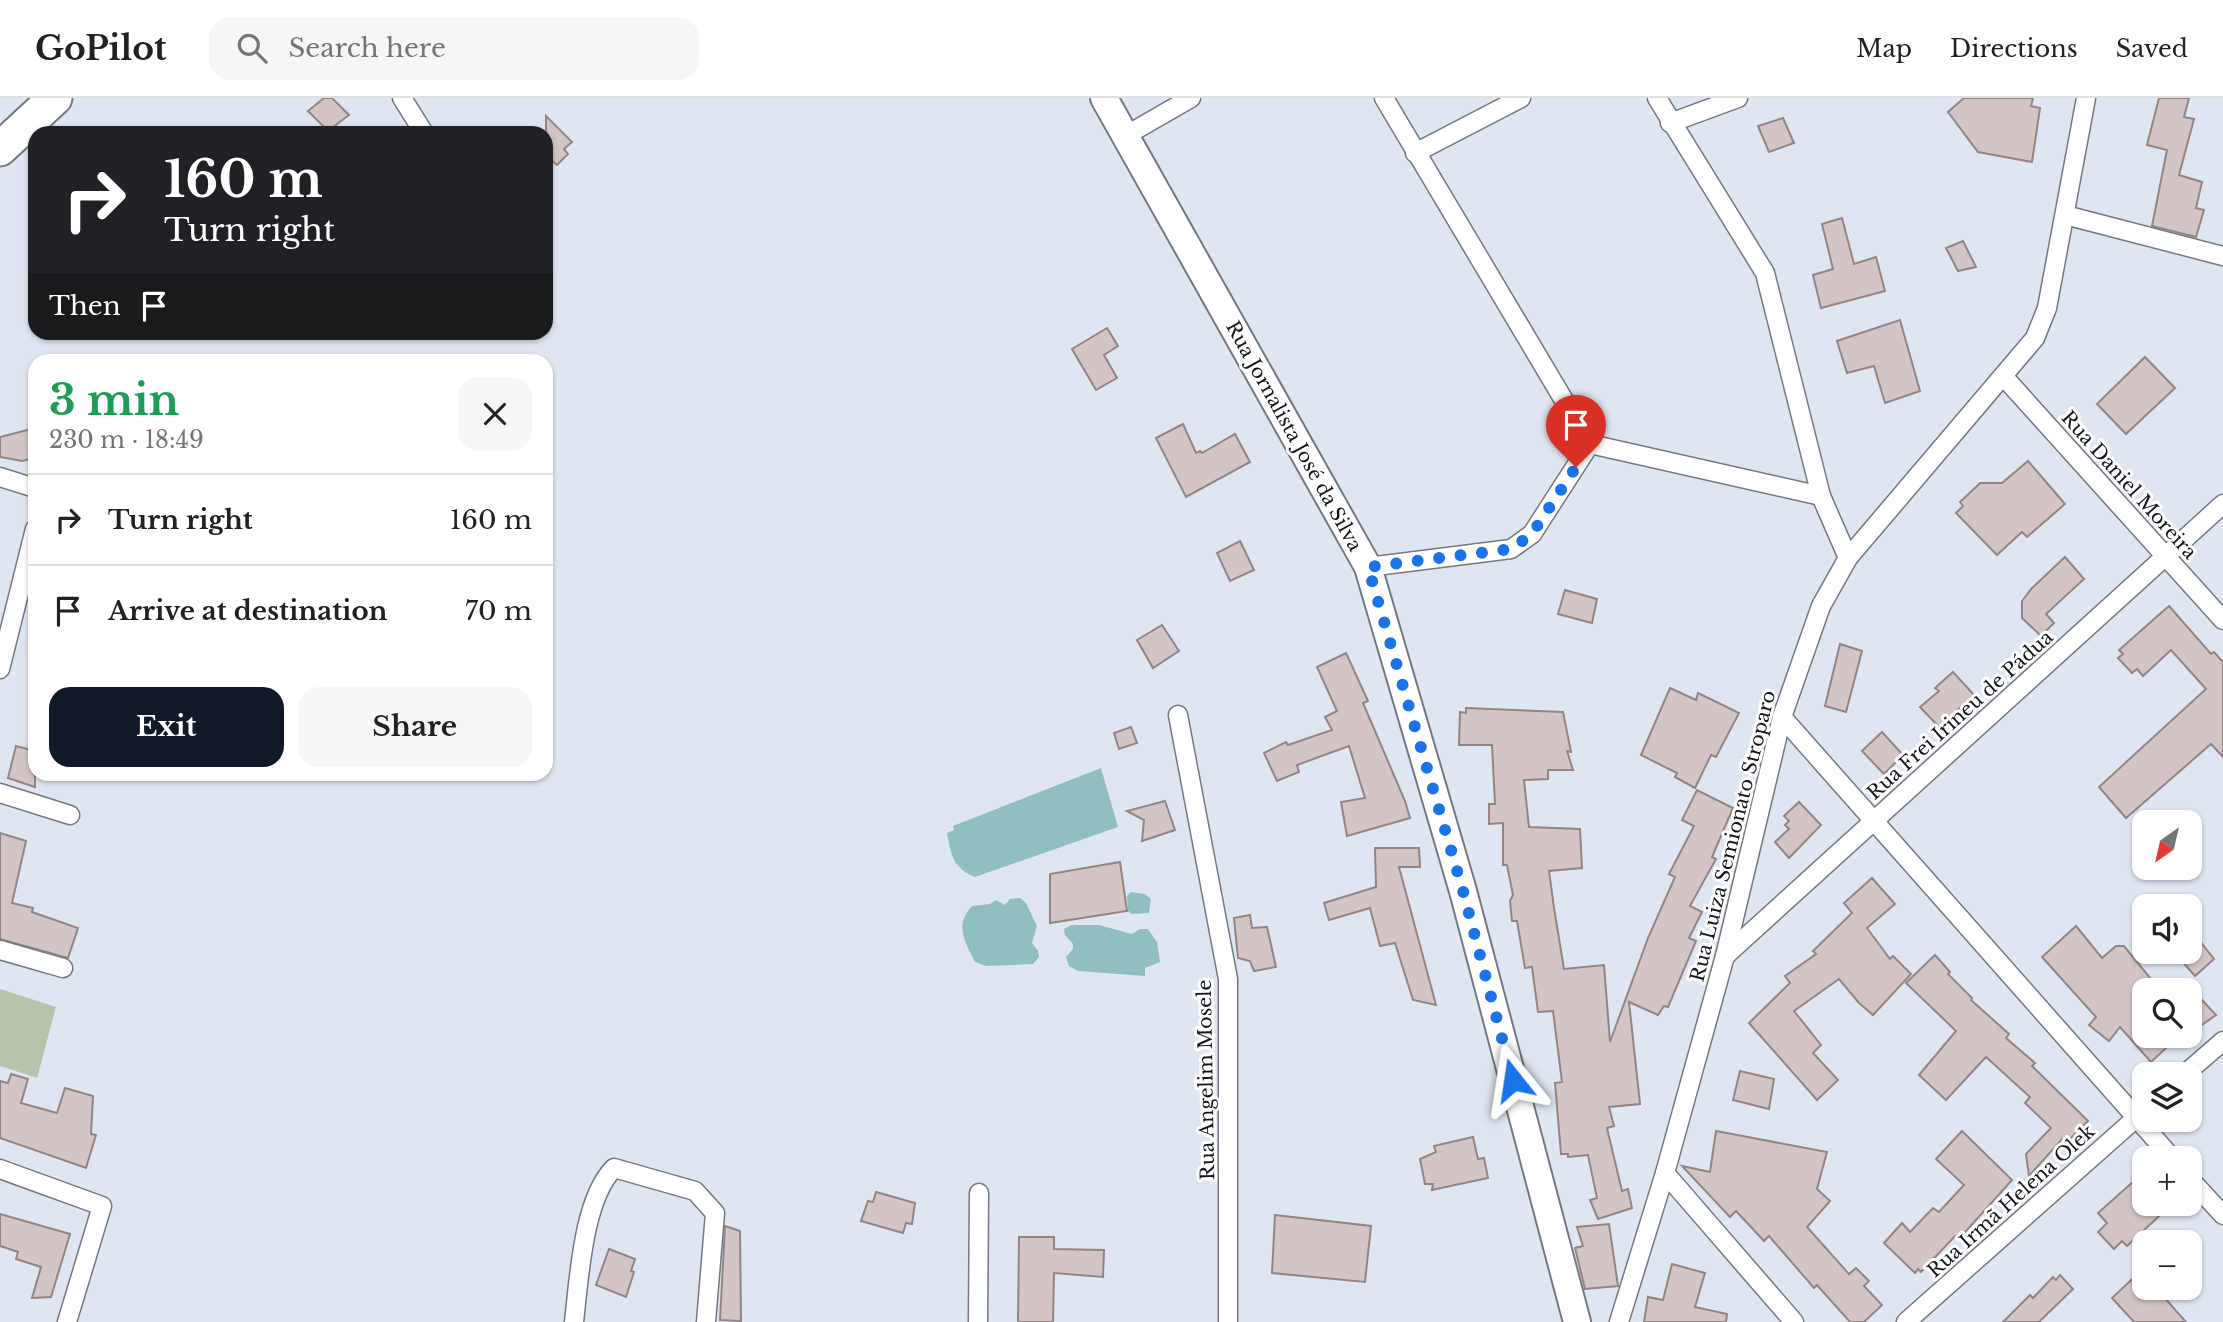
<!DOCTYPE html>
<meta charset="utf-8">
<style>
body{margin:0;font-family:"Libre Baskerville",serif;background:#f6f6f6;color:#202124;height:100vh;display:flex;flex-direction:column;font-size:26px;white-space:nowrap}
*{box-sizing:border-box;margin:0}
p{font-size:23px;color:#757577}
.icon{flex:none;width:38px;height:38px;fill:none;stroke:currentColor;stroke-width:2;stroke-linecap:round;stroke-linejoin:round}
.map{position:relative;flex:1;overflow:hidden}
.panel{position:absolute;left:28px;top:256px;width:525px;height:427px;display:flex;flex-direction:column;background:#fff;border-radius:21px;box-shadow:0 2px 5px #0004}
.panel>*{flex:none}
.banner{position:absolute;left:28px;top:28px;width:525px;height:214px;border-radius:21px;box-shadow:0 2px 5px #0004;background:#202124;color:#fff;overflow:hidden}
.needle{width:46px;rotate:214deg}
.tools{position:absolute;left:2132px;top:712px;display:grid;gap:14px}
.tools a{display:grid;place-items:center;width:70px;height:70px;border-radius:14px;background:#fff;box-shadow:0 2px 5px #0004;font-size:35px}
.pin{position:absolute;display:grid;place-items:center;width:60px;height:60px;color:#fff;margin:-72px -30px;border-radius:50% 50% 50% 0;rotate:-45deg;box-shadow:0 0 7px #0007}
.pin .icon{rotate:45deg}
.me{position:absolute;width:77px;margin:-38px;rotate:345deg;stroke-linejoin:round;filter:drop-shadow(0 0 5px #0008)}
.turn{display:flex;align-items:center;gap:24px;height:147px;padding:0 21px;font-size:32px}
.turn .icon{width:91px;height:91px;stroke-width:2.5}
.turn b{display:block;font-size:49px;line-height:60px}
.then{display:flex;align-items:center;height:66px;padding:0 21px;background:#0003;gap:14px;font-size:26px}
.round{display:grid;place-items:center;flex:none;width:74px;height:74px;border-radius:21px;background:#f6f6f6}
.summary{display:flex;align-items:center;justify-content:space-between;height:119px;padding:0 21px}
h1{font-size:42px;font-weight:700;line-height:52px;color:#1e9e55}
.primary-button{display:flex;gap:14px;margin-top:auto;padding:14px 21px}
.primary-button a{flex:1;height:80px;border-radius:21px;background:#111827;color:#fff;font-size:28px;font-weight:700;line-height:80px;text-align:center}
.primary-button a+a{background:#f6f6f6;color:#202124}
ul{padding:0;list-style:none}
li{display:flex;align-items:center;gap:21px;height:91px;padding:0 21px;border-top:2px solid #e0e0e0}
li div{flex:1}
li b{display:block;font-size:26px}
li em{font-style:normal}
header{display:flex;align-items:center;gap:42px;box-sizing:border-box;height:98px;padding:0 35px;background:#fff;border-bottom:2px solid #e0e0e0}
header strong{font-size:33px}
nav{display:flex;gap:38px;margin-inline-start:auto;font-size:24px}
.search{width:490px;height:63px;background:#f6f6f6;display:flex;align-items:center;gap:18px;box-sizing:border-box;padding:0 24px;border-radius:21px;color:#757577;font-size:26px}
.map>svg:first-child{display:block}
.green{fill:#b7c3ad}
.water{fill:#91bfc0}
.building{fill:#d3c5c5;stroke:#928584;stroke-width:2}
.lines{fill:none;stroke-linecap:round;stroke-linejoin:round}
.street-casing{stroke:#737881;stroke-width:21}
.secondary-casing{stroke:#737881;stroke-width:30}
.highway-casing{stroke:#737881;stroke-width:37}
.street{stroke:#fff;stroke-width:18}
.secondary{stroke:#fff;stroke-width:26}
.highway{stroke:#fff;stroke-width:33}
.route{stroke:#1a73e8;stroke-width:12;stroke-dasharray:0 21.6}
.labels{text-anchor:middle;dominant-baseline:central;stroke-width:6;stroke-linejoin:round;paint-order:stroke}
.street-label{font-size:19px;fill:#14161a;stroke:#fff}
</style>
<header>
<strong>GoPilot</strong>
<div class="search"><svg class="icon" aria-label="search" viewBox="0 0 24 24"><circle cx="10" cy="10" r="6"/><path d="M15 15l6 6"/></svg>Search here</div>
<nav><a>Map</a><a>Directions</a><a>Saved</a></nav>
</header>
<div class="map">
<svg width="2223" height="1224" viewBox="0 0 2223 1224">
<rect width="100%" height="100%" fill="#e0e6f1"/>
<polygon class="green" points="0,891 56,909 37,980 0,968"/>
<g class="water">
<path d="M1101,670L1118,729L975,779C953,770 951,757 947,735L954,732L953,728Z"/>
<polygon points="1131,794 1145,796 1151,801 1149,815 1132,816 1128,813 1127,798"/>
<path d="M1020,800L1026,805L1037,828L1032,845L1038,853L1039,859L1033,866L986,868L975,864C965,844 954,827 972,808L990,806L996,802L1005,807L1010,801Z"/>
<polygon points="1072,827 1099,827 1132,836 1140,831 1148,831 1157,844 1160,864 1145,870 1145,878 1078,873 1069,868 1066,859 1073,851 1073,846 1065,837 1064,831"/>
</g>
<g class="building">
<polygon points="324,0 332,0 349,17 328,33 308,13"/>
<polygon points="1964,0 2033,0 2031,8 2040,10 2032,64 1978,54 1948,14"/>
<polygon points="2159,0 2189,0 2184,19 2194,21 2179,77 2202,84 2196,110 2204,112 2196,139 2152,128 2167,52 2147,47"/>
<polygon points="546,18 572,44 564,51 568,56 557,67 552,63 546,69"/>
<polygon points="1783,20 1794,45 1769,54 1758,28"/>
<polygon points="1842,120 1854,166 1876,159 1885,193 1821,210 1813,177 1833,171 1822,126"/>
<polygon points="1963,143 1976,169 1958,173 1946,150"/>
<polygon points="1900,222 1920,293 1885,305 1874,268 1847,275 1837,243"/>
<polygon points="1107,230 1118,248 1104,257 1117,280 1096,292 1072,251"/>
<polygon points="2145,259 2175,290 2126,336 2097,306"/>
<polygon points="1183,326 1196,355 1200,353 1202,355 1235,336 1250,364 1186,399 1156,340"/>
<polygon points="35,330 35,360 22,363 0,359 0,339"/>
<polygon points="2028,363 2065,406 2027,439 2022,434 1997,457 1956,415 1963,408 1960,404 1980,385 2002,385"/>
<polygon points="1240,443 1254,472 1230,483 1217,455"/>
<polygon points="2065,459 2084,481 2046,516 2054,525 2041,538 2022,520 2022,503 2032,490"/>
<polygon points="1565,492 1597,501 1592,525 1558,516"/>
<polygon points="2169,508 2211,556 2214,554 2223,564 2223,659 2211,646 2126,720 2099,689 2206,591 2171,552 2143,578 2137,571 2132,575 2118,560 2123,556 2119,552"/>
<polygon points="1162,527 1179,553 1153,570 1137,542"/>
<polygon points="1840,546 1862,553 1846,614 1825,608"/>
<polygon points="1346,555 1368,603 1363,605 1405,703 1410,720 1347,738 1341,704 1365,700 1349,648 1297,667 1299,674 1277,683 1264,655 1286,644 1288,647 1332,632 1325,619 1337,613 1317,569"/>
<polygon points="1953,574 1974,597 1939,629 1920,609 1939,593 1935,590"/>
<polygon points="1670,590 1696,602 1698,595 1739,615 1716,659 1711,657 1695,690 1675,679 1677,675 1641,657"/>
<polygon points="1466,610 1563,614 1571,654 1567,653 1573,672 1548,672 1548,681 1524,682 1529,729 1580,731 1582,770 1549,773 1554,810 1564,871 1604,867 1610,944 1648,840 1675,779 1669,776 1694,728 1682,722 1697,692 1733,710 1712,759 1716,761 1690,808 1702,814 1689,840 1696,843 1668,909 1664,908 1658,917 1629,904 1640,1006 1609,1009 1614,1028 1607,1030 1622,1093 1628,1091 1632,1110 1598,1121 1590,1102 1597,1100 1588,1057 1568,1059 1568,1056 1561,1056 1555,985 1562,984 1553,913 1538,914 1532,869 1525,870 1517,823 1512,823 1510,803 1513,797 1507,767 1503,767 1503,725 1489,726 1489,706 1495,706 1492,647 1459,647 1460,614 1466,615"/>
<polygon points="1131,629 1137,645 1119,651 1114,635"/>
<polygon points="1882,634 1903,657 1884,676 1862,653"/>
<polygon points="16,648 35,653 35,689 8,680"/>
<polygon points="1165,703 1175,732 1142,743 1144,722 1127,713"/>
<polygon points="1799,704 1821,727 1789,760 1775,744 1789,731 1785,727 1789,723 1784,718"/>
<polygon points="0,735 26,743 12,805 33,810 32,814 78,830 68,860 0,841"/>
<polygon points="1375,750 1419,750 1420,769 1399,769 1436,907 1413,902 1395,845 1380,848 1370,810 1329,822 1324,805 1376,789"/>
<polygon points="1120,764 1127,813 1050,825 1050,776"/>
<polygon points="1872,780 1895,806 1867,830 1890,861 1893,858 1911,876 1873,917 1859,905 1839,881 1794,913 1821,947 1813,955 1838,982 1817,1002 1749,925 1790,885 1785,878 1816,856 1813,853 1852,815 1844,805"/>
<polygon points="1250,817 1252,830 1267,829 1276,869 1254,873 1250,863 1238,860 1234,820"/>
<polygon points="2076,828 2102,860 2116,848 2124,848 2160,892 2144,892 2144,938 2179,938 2151,964 2120,929 2109,943 2089,927 2096,919 2042,859"/>
<polygon points="2199,842 2214,861 2195,878 2174,854 2189,854"/>
<polygon points="1935,857 1950,874 1948,876 1972,900 1971,902 2009,936 2006,940 2035,965 2032,968 2088,1023 2066,1045 2062,1041 2029,1078 2026,1056 2051,1030 2025,1005 2030,999 1986,959 1946,1002 1919,977 1956,933 1906,885"/>
<polygon points="2189,888 2216,917 2189,936"/>
<polygon points="1740,973 1774,981 1769,1011 1733,1002"/>
<polygon points="11,976 28,981 21,1005 57,1015 65,990 93,998 91,1036 96,1037 86,1070 0,1040 0,983 8,985"/>
<polygon points="1716,1033 1827,1054 1817,1091 1830,1103 1807,1129 1849,1176 1856,1170 1869,1183 1864,1188 1882,1207 1864,1224 1850,1224 1817,1187 1814,1190 1769,1138 1764,1143 1736,1113 1730,1119 1682,1068 1710,1074"/>
<polygon points="1962,1033 2012,1082 1959,1141 1955,1138 1921,1174 1918,1171 1915,1175 1884,1145 1902,1125 1910,1134 1933,1110 1939,1114 1964,1087 1936,1061"/>
<polygon points="1473,1039 1478,1061 1484,1060 1488,1080 1432,1092 1433,1086 1425,1086 1420,1061 1436,1054 1434,1048"/>
<polygon points="2144,1074 2144,1106 2172,1106 2127,1148 2122,1143 2114,1151 2098,1134 2107,1125 2098,1115"/>
<polygon points="876,1094 915,1105 912,1126 906,1125 903,1135 861,1123 868,1103 873,1104"/>
<polygon points="0,1116 70,1136 51,1199 32,1200 41,1169 16,1161 18,1154 0,1148"/>
<polygon points="1275,1117 1371,1128 1365,1184 1272,1175"/>
<polygon points="1609,1126 1618,1188 1585,1191 1575,1150 1583,1148 1577,1129"/>
<polygon points="725,1128 740,1133 741,1223 720,1222"/>
<polygon points="1019,1139 1054,1139 1054,1151 1104,1152 1103,1179 1054,1175 1053,1224 1018,1224"/>
<polygon points="609,1151 635,1161 631,1173 634,1174 626,1199 596,1187"/>
<polygon points="1672,1166 1705,1175 1695,1209 1727,1216 1726,1224 1644,1224 1648,1199 1663,1202"/>
<polygon points="2144,1170 2144,1190 2156,1190 2186,1224 2134,1224 2112,1200"/>
<polygon points="2060,1177 2073,1191 2039,1224 2003,1224 2030,1197 2033,1200 2053,1179 2056,1182"/>
</g>
<g class="lines">
<defs>
<g id="street">
<polyline points="402,0 424,35"/>
<polyline points="1384,0 1590,346 1821,398"/>
<polyline points="1657,0 1765,175 1821,398 1848,460"/>
<polyline points="1670,25 1738,0"/>
<polyline points="1125,38 1191,0"/>
<polyline points="1415,55 1521,0"/>
<polyline points="2065,117 2223,158"/>
<polyline points="2004,279 2223,522"/>
<polyline points="0,379 35,390"/>
<polyline points="1368,469 1511,451 1532,436 1590,346"/>
<polyline points="0,571 35,431"/>
<polyline points="1178,617 1228,881 1228,1224"/>
<polyline points="1782,619 2172,1060"/>
<polyline points="0,695 70,717"/>
<polyline points="0,852 63,870"/>
<polyline points="1725,858 2223,406"/>
<polyline points="2185,976 2223,943"/>
<polyline points="0,1071 102,1108 67,1224"/>
<polyline points="1665,1075 1794,1224"/>
<polyline points="2189,1080 2223,1117"/>
<path d="M574,1224C579,1181 583,1101 614,1070L695,1093L715,1115L706,1224"/>
<polyline points="978,1224 979,1095"/>
<polyline points="1619,1224 1665,1075 1725,858 1782,619 1821,508 1848,460 2035,240 2047,210 2086,0"/>
<polyline points="1906,1224 2144,1013"/>
</g>
<polyline id="secondary" points="1104,0 1368,469 1463,793 1577,1224"/>
<polyline id="highway" points="0,51 55,0"/>
</defs>
<use href="#street" class="street-casing"/>
<use href="#secondary" class="secondary-casing"/>
<use href="#highway" class="highway-casing"/>
<use href="#street" class="street"/>
<use href="#secondary" class="secondary"/>
<use href="#highway" class="highway"/>
</g>
<g class="lines">
<polyline class="route" points="1513,982 1463,793 1368,469 1511,451 1532,436 1576,369"/>
</g>
<g class="labels">
<g class="street-label">
<text transform="translate(1294 338) rotate(61)">Rua Jornalista José da Silva</text>
<text transform="translate(2129 387) rotate(48)">Rua Daniel Moreira</text>
<text transform="translate(1960 617) rotate(-42)">Rua Frei Irineu de Pádua</text>
<text transform="translate(1733 738) rotate(-76)">Rua Luiza Semionato Stroparo</text>
<text transform="translate(1206 982) rotate(-91)">Rua Angelim Mosele</text>
<text transform="translate(2011 1103) rotate(-42)">Rua Irmã Helena Olek</text>
</g>
</g>
</svg>
<div class="tools">
<a><svg class="needle" viewBox="-14 -14 28 28"><path d="M0-13l5 13h-10z" fill="#e53935"/><path d="M0 13l5-13h-10z" fill="#757577"/></svg></a>
<a><svg class="icon" aria-label="sound" viewBox="0 0 24 24"><path d="M4 9h4l5-4v14l-5-4H4zM17 9q2 3 0 6"/></svg></a>
<a><svg class="icon" aria-label="search" viewBox="0 0 24 24"><circle cx="10" cy="10" r="6"/><path d="M15 15l6 6"/></svg></a>
<a><svg class="icon" aria-label="layers" viewBox="0 0 24 24"><path d="M12 4l9 5-9 5-9-5zM3 14l9 5 9-5"/></svg></a>
<a>+</a>
<a>−</a>
</div>
<div class="pin" style="left:1576px;top:369px;background:#d93025"><svg class="icon" aria-label="arrive" viewBox="0 0 24 24"><path d="M6 21V4h12l-3 4 3 4H6"/></svg></div>
<svg class="me" style="left:1513px;top:982px" viewBox="-20 -20 40 40"><path d="M0-17L14 15 0 8-14 15z" fill="#1a73e8" stroke="#fff" stroke-width="4"/></svg>
<div class="banner">
<div class="turn"><svg class="icon" aria-label="right" viewBox="0 0 24 24"><path d="M7 20v-9h11M14 6l5 5-5 5"/></svg><div><b>160 m</b>Turn right</div></div>
<div class="then">Then<svg class="icon" aria-label="arrive" viewBox="0 0 24 24"><path d="M6 21V4h12l-3 4 3 4H6"/></svg></div>
</div>
<section class="panel">
<div class="summary"><div><h1>3 min</h1><p>230 m · 18:49</p></div><a class="round"><svg class="icon" aria-label="close" viewBox="0 0 24 24"><path d="M6 6l12 12M18 6L6 18"/></svg></a></div>
<ul>
<li><svg class="icon" aria-label="right" viewBox="0 0 24 24"><path d="M7 20v-9h11M14 6l5 5-5 5"/></svg><div><b>Turn right</b></div><em>160 m</em></li>
<li><svg class="icon" aria-label="arrive" viewBox="0 0 24 24"><path d="M6 21V4h12l-3 4 3 4H6"/></svg><div><b>Arrive at destination</b></div><em>70 m</em></li>
</ul>
<div class="primary-button"><a>Exit</a><a>Share</a></div>
</section>
</div>
